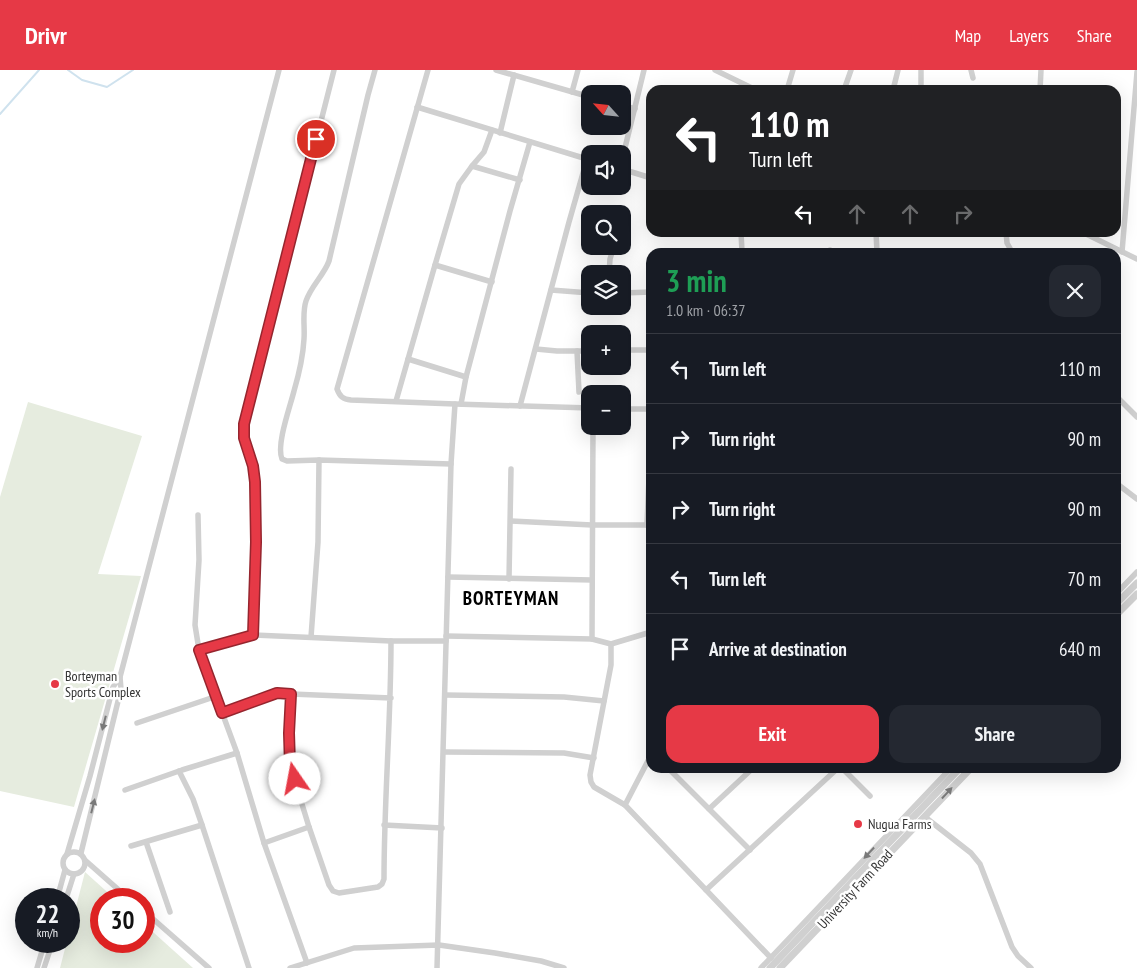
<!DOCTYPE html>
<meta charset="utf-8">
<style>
body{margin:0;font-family:"PT Sans Narrow",sans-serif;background:#242831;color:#f1f3f6;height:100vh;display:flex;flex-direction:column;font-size:19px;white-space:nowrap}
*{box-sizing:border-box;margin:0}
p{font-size:16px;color:#9ea1a6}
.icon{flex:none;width:28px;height:28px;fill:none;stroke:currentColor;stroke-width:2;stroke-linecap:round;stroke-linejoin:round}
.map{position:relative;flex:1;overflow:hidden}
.side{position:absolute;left:646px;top:178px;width:475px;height:525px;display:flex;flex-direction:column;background:#171b24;border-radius:15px;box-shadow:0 5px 20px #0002}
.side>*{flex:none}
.top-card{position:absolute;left:646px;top:15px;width:475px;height:152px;border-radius:15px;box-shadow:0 5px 20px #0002;background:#202124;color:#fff;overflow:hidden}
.needle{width:32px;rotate:297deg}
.buttons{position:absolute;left:581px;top:15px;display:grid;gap:10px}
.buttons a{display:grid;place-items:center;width:50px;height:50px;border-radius:10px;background:#171b24;box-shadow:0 5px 20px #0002;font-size:25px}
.speed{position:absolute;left:15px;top:818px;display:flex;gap:10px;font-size:25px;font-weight:700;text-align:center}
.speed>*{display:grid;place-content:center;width:65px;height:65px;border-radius:50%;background:#171b24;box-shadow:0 5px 20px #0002;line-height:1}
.speed small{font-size:12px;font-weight:400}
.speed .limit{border:8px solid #d22;background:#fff;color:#111}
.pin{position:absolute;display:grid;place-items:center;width:42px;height:42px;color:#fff;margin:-21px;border:2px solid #fff;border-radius:50%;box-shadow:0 1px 5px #0007}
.me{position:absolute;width:55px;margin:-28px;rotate:348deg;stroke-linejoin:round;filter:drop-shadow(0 0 4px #0008)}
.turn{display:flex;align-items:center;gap:18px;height:105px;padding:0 20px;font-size:22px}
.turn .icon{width:65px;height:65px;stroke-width:2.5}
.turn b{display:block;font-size:35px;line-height:42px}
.lanes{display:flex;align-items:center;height:48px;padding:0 20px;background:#0003;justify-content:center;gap:25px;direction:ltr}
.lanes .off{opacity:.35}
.round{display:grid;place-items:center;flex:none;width:52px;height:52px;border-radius:15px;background:#242831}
.head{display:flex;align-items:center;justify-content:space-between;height:85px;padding:0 20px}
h1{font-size:30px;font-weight:600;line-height:38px;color:#1e9e55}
.button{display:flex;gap:10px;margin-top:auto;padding:10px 20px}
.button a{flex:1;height:58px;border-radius:15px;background:#e63946;color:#fff;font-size:20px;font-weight:600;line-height:58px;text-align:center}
.button a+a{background:#242831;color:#f1f3f6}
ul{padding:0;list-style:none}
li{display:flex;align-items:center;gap:15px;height:70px;padding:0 20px;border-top:1px solid #363941}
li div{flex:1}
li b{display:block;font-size:19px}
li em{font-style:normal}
header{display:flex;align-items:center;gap:30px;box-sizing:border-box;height:70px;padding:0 25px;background:#e63946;color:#fff}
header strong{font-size:24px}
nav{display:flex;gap:28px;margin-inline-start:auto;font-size:18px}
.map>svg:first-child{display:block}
.green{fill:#e6ecdf}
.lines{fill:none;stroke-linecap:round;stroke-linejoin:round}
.stream{stroke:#cfe2ee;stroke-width:2}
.minor{stroke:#d0d0d0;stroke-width:5.5}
.tertiary{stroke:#d0d0d0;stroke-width:7}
.oneway{fill:#7a7a7a}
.route-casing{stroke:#96252e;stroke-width:12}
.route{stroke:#e63946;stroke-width:9}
.poi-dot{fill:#e63946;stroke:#fff;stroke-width:2}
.labels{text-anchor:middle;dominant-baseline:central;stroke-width:5;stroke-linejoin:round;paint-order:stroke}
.poi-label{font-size:14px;fill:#333;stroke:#fff;text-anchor:start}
.street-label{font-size:14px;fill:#333;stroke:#fff}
.district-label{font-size:19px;font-weight:bold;letter-spacing:1px;fill:#000;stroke:#fff}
</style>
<header>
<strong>Drivr</strong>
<nav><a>Map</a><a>Layers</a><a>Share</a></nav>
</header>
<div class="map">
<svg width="1137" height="898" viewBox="0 0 1137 898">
<rect width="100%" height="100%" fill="#fff"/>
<g class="green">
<polygon points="28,332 142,366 98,504 141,506 74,737 0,721 0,427"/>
<polygon points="85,802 115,829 101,829 101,871 144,871 144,854 193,898 60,898 67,871 69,871 69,864"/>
</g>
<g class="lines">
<g class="stream">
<polyline points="68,0 82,10 107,17 133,0"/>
<polyline points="0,44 39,0"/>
</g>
<g class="minor">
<path d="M375,0L368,25L329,191C324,205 311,216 306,231C302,243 305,256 304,269C303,287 299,304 294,321C290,337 276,375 282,389L287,391L319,390L451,394"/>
<path d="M428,0L337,319C340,327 343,329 351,330L455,334L590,338"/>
<polyline points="496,0 590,27"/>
<polyline points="715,0 756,20"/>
<polyline points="921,0 921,20"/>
<polyline points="971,0 973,8"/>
<polyline points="787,20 793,0"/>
<polyline points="844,20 851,0"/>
<polyline points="893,20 898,0"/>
<polyline points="1040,20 1041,0"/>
<polyline points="572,22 578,0"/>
<polyline points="622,35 635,39"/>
<polyline points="417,37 590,90"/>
<polyline points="500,63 514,5"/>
<polyline points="622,90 644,0"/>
<polyline points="472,96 520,110"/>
<polyline points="622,99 651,108"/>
<polyline points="741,162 742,182"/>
<polyline points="757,162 810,163 822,162"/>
<polyline points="876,162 877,182"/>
<polyline points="1006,162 1007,173 1012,182"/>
<polyline points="1082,162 1137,189"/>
<polyline points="830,180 830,182"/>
<polyline points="1122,182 1137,2"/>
<polyline points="435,195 492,212"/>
<polyline points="609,204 610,189 614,176"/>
<polyline points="551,220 590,223"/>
<polyline points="622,223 651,222"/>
<polyline points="536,279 557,281 590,281"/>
<polyline points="622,280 651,280"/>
<polyline points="577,281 579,322"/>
<polyline points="408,289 466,307"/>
<polyline points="1116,326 1137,347"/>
<polyline points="396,331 435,195 459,114 472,96 484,82 492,60"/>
<polyline points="461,334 466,307 510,141 530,72"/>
<polyline points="520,336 569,152 587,89"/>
<polyline points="622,339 651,339"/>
<polyline points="1116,413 1137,429"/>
<polyline points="198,445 199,490 195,555 199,580 237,683 264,773 307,893"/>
<polyline points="511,451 592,455 651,455"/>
<polyline points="647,455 651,360"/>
<polyline points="448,507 592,510"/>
<polyline points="509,509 511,399"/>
<polyline points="1116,524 1137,502"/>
<polyline points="253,565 256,472 255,412 253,396 245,368 244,354 334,0"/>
<polyline points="446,566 592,569 611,574 651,562"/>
<polyline points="311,567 318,472 319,390"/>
<polyline points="592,569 593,356"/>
<polyline points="611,574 611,595 590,705 591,712 594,717 625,735 771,888"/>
<polyline points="199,580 253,565 391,571 446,571"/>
<polyline points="445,625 564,627 604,631"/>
<path d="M391,628L291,624L289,663L290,695L309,757L329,815L333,821L339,823L378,817L382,814L384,809C384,730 391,650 391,571"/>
<polyline points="222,643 277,623 291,624"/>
<polyline points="137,653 217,626"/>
<polyline points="444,682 564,683 594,688"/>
<polyline points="668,698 750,780"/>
<polyline points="842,698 870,726"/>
<polyline points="179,701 193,729 202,755 249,898"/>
<polyline points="125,720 182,700 237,683"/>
<polyline points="625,735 651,685"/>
<polyline points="709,739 753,698"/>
<polyline points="925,747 971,783 980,794 1012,877 1018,886 1031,898"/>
<polyline points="384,755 442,758"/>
<polyline points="146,772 170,842"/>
<polyline points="264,773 309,757"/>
<polyline points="131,776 202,755"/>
<circle cx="74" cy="793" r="11"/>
<polyline points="81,783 121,619 120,607"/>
<polyline points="67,784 90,706 113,617 120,607 279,0"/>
<polyline points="86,791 129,829"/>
<polyline points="706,820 838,698"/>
<polyline points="57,829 65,800"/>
<polyline points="66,829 74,804"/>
<polyline points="144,841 209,898"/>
<polyline points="37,898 45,871"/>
<polyline points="44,898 53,871"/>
<polyline points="290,898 354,878 439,875 495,883 541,891 564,898"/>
<polyline points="437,898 451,394 455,334"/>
<polyline points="761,898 951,698"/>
</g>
<g class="tertiary">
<polyline points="1116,534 1137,513"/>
<polyline points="1116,545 1137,524"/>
<polyline points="770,898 960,698"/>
<polyline points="780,898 971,698"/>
</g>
</g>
<defs><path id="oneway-solid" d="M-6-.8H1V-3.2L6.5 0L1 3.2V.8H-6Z" transform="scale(1.25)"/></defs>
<g class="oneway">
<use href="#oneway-solid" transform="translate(104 653) rotate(104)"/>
<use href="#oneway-solid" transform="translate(947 723) rotate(-47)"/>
<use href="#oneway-solid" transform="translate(93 736) rotate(-76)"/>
<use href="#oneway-solid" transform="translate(869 783) rotate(133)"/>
</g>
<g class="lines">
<defs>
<polyline id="route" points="295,709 290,695 289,663 291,624 277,623 222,643 199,580 253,565 256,472 255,412 253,396 244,368 244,354 316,69"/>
</defs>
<use href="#route" class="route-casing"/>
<use href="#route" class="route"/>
</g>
<g class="poi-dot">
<circle cx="55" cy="614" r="5"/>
<circle cx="858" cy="754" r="5"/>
</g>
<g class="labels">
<g class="poi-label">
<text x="65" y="606">Borteyman<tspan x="65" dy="16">Sports Complex</tspan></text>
<text x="868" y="754">Nugua Farms</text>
</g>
<g class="street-label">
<text transform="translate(855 819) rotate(-47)">University Farm Road</text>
</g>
<g class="district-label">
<text x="511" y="528">BORTEYMAN</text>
</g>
</g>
</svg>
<div class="buttons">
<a><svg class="needle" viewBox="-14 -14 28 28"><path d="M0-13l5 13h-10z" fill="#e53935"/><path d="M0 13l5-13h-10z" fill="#9ea1a6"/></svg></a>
<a><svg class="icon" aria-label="sound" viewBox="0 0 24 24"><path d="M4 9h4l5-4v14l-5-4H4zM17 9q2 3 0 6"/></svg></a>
<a><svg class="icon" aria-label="search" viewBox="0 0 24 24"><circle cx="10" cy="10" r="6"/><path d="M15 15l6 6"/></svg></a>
<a><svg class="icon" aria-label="layers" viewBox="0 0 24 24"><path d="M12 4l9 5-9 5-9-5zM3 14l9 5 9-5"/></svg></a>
<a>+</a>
<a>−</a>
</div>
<div class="speed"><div>22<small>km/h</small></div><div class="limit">30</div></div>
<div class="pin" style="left:316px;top:69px;background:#d93025"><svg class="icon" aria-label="arrive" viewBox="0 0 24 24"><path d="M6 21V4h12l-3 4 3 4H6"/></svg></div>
<svg class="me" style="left:295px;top:709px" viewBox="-20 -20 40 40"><circle r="19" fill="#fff"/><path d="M0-13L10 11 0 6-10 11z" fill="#e63946"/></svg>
<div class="top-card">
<div class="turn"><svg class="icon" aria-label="left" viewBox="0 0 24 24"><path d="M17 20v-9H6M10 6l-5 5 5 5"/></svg><div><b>110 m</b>Turn left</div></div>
<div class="lanes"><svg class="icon" aria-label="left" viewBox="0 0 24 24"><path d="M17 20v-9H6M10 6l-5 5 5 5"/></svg><svg class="icon off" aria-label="ahead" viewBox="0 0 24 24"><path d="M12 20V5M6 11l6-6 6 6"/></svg><svg class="icon off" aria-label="ahead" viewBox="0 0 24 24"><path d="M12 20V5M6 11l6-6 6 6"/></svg><svg class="icon off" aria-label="right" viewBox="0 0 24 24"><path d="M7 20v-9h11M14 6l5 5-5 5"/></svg></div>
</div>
<section class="side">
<div class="head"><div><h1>3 min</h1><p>1.0 km · 06:37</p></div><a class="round"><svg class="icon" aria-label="close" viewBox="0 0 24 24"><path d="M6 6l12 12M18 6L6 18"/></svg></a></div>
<ul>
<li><svg class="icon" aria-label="left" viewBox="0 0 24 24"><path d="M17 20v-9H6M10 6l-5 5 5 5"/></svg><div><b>Turn left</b></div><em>110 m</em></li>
<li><svg class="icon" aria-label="right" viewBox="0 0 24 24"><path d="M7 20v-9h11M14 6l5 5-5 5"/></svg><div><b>Turn right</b></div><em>90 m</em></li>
<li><svg class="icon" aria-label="right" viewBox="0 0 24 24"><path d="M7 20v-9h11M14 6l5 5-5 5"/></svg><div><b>Turn right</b></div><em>90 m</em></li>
<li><svg class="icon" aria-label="left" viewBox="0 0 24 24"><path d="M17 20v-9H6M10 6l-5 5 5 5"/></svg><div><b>Turn left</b></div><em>70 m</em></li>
<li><svg class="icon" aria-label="arrive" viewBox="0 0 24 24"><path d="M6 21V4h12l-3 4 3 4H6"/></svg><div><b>Arrive at destination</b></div><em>640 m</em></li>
</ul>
<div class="button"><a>Exit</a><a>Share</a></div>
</section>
</div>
